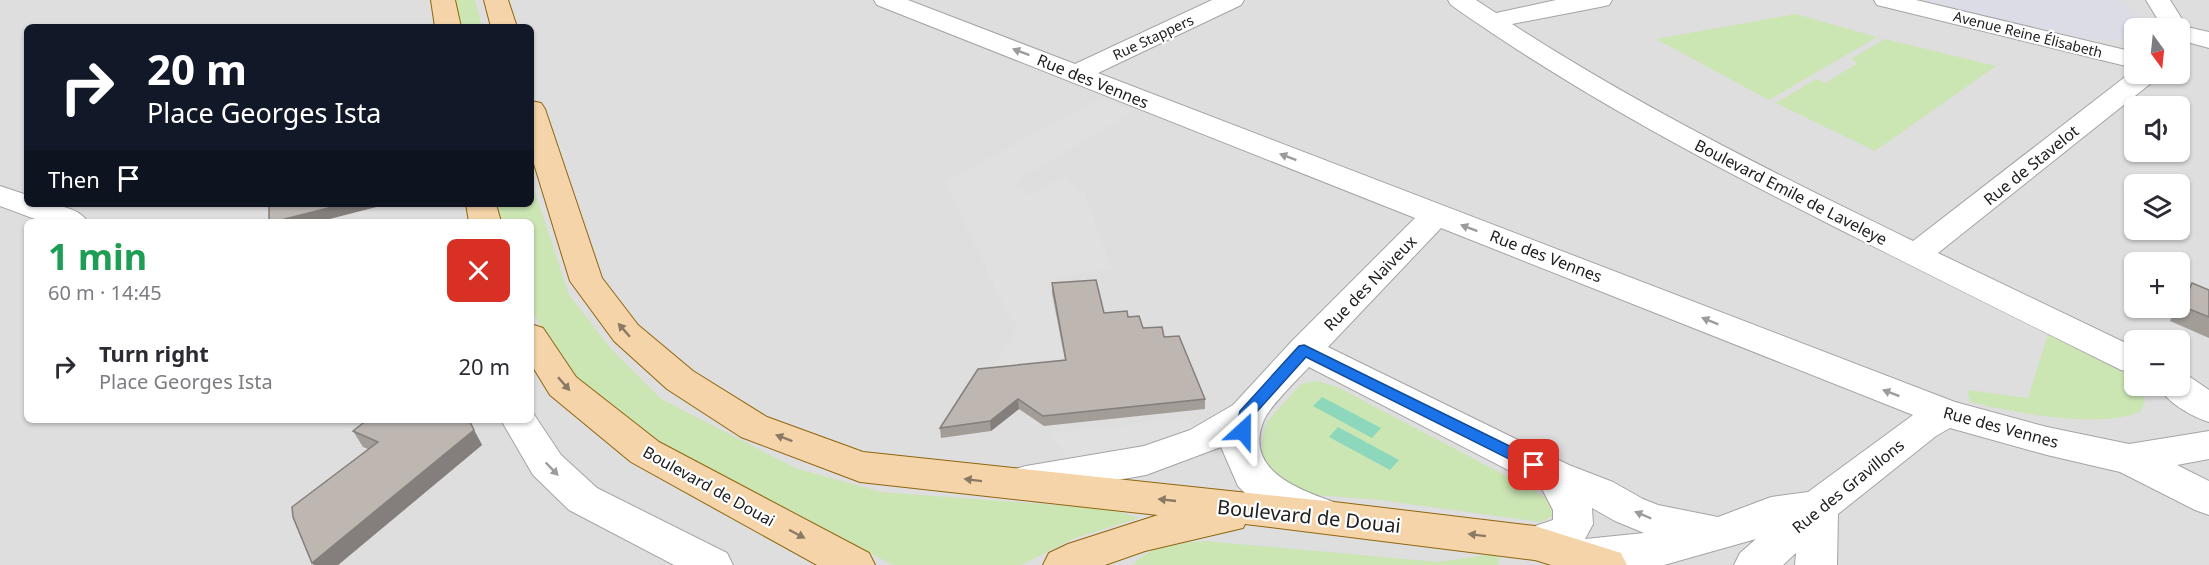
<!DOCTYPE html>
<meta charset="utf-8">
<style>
body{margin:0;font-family:"Noto Sans",sans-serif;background:#f2f2f3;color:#2b2b33;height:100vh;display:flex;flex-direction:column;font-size:22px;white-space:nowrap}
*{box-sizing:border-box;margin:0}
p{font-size:20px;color:#7c7c81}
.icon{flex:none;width:33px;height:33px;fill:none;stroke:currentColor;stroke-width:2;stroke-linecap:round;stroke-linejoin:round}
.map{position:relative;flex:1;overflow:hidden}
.panel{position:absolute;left:24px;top:219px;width:510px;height:204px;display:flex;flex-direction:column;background:#fff;border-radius:9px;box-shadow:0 2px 4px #0004}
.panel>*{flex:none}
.top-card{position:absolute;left:24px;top:24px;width:510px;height:183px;border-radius:9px;box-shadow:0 2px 4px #0004;background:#111827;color:#fff;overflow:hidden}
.needle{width:39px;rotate:165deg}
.buttons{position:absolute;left:2124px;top:18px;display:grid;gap:12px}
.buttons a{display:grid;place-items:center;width:66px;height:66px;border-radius:9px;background:#fff;box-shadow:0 2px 4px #0004;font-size:30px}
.pin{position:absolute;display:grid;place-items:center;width:51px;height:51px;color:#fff;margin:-26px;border-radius:12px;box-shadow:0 3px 9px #0006}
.me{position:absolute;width:66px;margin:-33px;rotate:24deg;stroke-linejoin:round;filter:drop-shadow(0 0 4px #0008)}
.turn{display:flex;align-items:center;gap:21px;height:126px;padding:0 24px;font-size:27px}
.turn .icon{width:78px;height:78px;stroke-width:2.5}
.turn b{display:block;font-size:42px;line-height:51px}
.then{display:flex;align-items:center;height:57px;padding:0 24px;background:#0003;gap:12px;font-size:22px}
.round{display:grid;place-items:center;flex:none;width:63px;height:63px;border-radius:9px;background:#f2f2f3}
.overview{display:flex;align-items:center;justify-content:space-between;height:102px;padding:0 24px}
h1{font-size:36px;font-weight:700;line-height:45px;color:#1e9e55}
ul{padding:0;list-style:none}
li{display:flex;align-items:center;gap:18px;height:90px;padding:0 24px}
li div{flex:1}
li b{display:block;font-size:22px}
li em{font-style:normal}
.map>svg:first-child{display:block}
.residential{fill:#dedede;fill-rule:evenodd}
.grass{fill:#cbe5b3}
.pitch{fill:#8dd8bc}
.parking{fill:#e0e0e0}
.plaza{fill:#dcdce6}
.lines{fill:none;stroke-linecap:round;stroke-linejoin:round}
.minor-casing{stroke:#a4a4a4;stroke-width:2}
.major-casing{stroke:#90660d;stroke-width:2}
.minor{fill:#fff;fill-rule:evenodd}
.major{fill:#f4d4a8;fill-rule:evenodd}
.wall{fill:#a39d98}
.shaded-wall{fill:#847f7c}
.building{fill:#bdb6b1;stroke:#847f7c;stroke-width:1.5}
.oneway{fill:#9b9b9b}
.oneway2{fill:#8a7a64}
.route{fill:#1a73e8;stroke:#114b97;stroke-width:1.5}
.labels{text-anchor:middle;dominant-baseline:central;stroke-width:4.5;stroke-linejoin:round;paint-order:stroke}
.far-street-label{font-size:14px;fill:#202020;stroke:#fff}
.street-label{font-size:16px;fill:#202020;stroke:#fff}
.near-street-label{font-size:20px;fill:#202020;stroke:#fff}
</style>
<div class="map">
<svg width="2209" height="565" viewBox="0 0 2209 565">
<rect width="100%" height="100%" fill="#f0ede8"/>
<path class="residential" d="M0,0H2209V565H0ZM27,27H531V204H27ZM2134,28H2180V74H2134ZM2134,106H2180V152H2134ZM2134,184H2180V230H2134ZM27,222H531V420H27ZM2134,262H2180V308H2134ZM2134,340H2180V386H2134Z"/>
<g class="grass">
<polygon points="453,0 475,0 482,27 457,27"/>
<polygon points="1796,14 1877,37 1769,100 1656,39"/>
<polygon points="1885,39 1996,66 1875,151 1776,103 1816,79 1825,83 1858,63 1851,59"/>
<polygon points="531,180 569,295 612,350 661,399 795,468 881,492 1110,509 1139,518 1075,538 1021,565 893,565 634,430 564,367 531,309 531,222 497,222 494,204 531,204"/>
<path d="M2049,331L2124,368L2134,379V386L2141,387L2145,402L2140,412C2096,429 2016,413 1970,402L1967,390L2028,398Z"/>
<polygon points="1318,381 1337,387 1533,490 1553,503 1556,515 1540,522 1380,500 1304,494 1282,484 1263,460 1262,442 1266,423 1301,384"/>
<path d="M1206,541L1438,562L1501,553L1498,565H1133C1153,543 1178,544 1206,541Z"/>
</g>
<g class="pitch">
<polygon points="1322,397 1381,428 1372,438 1313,406"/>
<polygon points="1338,427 1399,460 1390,470 1329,437"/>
</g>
<g class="parking">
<polygon points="1100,98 1135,111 1011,184 1030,195 1061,177 1084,192 1112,269 1055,276 1059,292 1052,293 1066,370 987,378 1018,327 1008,314 945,182"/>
<polygon points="1186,419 1203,440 1079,472 1048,433"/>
</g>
<polygon class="plaza" points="1911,0 2120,0 2141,19 2141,28 2134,28 2134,35 2119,40 2079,39"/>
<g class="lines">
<defs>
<g id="minor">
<path d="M874,0H908L1075,64L1212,0H1244L1241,5L1098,73L1955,402L2047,427L2129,444L2209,431V459L2177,465L2209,481V515L2195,510L2120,472L2047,455L1950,428L1936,436L1838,514L1837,565H1795L1796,553L1783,565H1734L1740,553L1756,539L1664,565H1562L1558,557L1560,554L1535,560L1520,555L1514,543L1520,531L1553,520V510L1541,487L1309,367C1298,379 1269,407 1264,420C1243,470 1298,489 1334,502L1340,513L1334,524L1320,529L1274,513L1252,500L1238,486L1221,447L1146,475L1026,496L1012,492L1006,481L1012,470L1026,466L1144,446L1190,430L1233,405L1292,341L1415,218L877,5ZM1441,228L1913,415L1808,492L1771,497L1718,517L1658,505L1643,499L1613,482L1569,465L1328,347ZM1592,508L1615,521L1644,533L1585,539L1593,524Z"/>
<path d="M1448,0H1476L1496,13L1556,0H1612L1609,5L1600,7L1512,24C1640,107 1776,174 1913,241L2134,70V74H2159L2155,80L1938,253L2134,347V373L2121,370C2026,323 1931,276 1837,228C1704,161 1573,91 1451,5Z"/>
<polygon points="1874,0 1916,0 2134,52 2134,68 1877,5"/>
<polygon points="2146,0 2170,0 2187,27 2209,32 2209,48 2180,40 2180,28 2163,28"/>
<path d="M0,186L27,195V204C47,204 76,204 88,222H43L0,206Z"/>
<path d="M2180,374L2190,377L2209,390V422C2191,416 2167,403 2159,386H2180Z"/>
<polygon points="531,410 561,455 597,488 727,553 733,565 674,565 569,510 533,475 501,420 531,420"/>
</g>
<g id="major">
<polygon points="431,0 455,0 461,27 435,27"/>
<polygon points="484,0 508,0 517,27 491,27"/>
<polygon points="531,101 541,103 545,109 602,278 638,325 693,371 767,417 863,452 1334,502 1535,526 1621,553 1627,565 1551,565 1535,560 1245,524 1243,528 1145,551 1105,565 1043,565 1049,553 1068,544 1158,515 860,482 741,437 667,389 614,341 570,281 531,154"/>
<polygon points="466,204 496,204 501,222 469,222"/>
<polygon points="531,324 543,328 576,377 659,442 869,553 875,565 817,565 631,462 550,395 531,364"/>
</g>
</defs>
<use href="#minor" class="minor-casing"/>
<use href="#major" class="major-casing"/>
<use href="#minor" class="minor"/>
<use href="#major" class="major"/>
</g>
<g class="wall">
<polygon points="1052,283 1104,313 1128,317 1143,328 1164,337 1205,399 1205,409 1044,426 1019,409 991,431 941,438 940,428 1065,360 1052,293"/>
<polygon points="2192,283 2209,290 2209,338 2170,321 2176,308 2180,308 2180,298"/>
<polygon points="474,430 482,445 338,565 314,565 312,563 368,449 363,447 353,431"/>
</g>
<g class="shaded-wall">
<polygon points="344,204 388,204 318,222 273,222"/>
<polygon points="1018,399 1019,409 991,431 990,421"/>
<polygon points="474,430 482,445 338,565 314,565 312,563"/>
</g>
<g class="building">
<polygon points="269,204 344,204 273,222 269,222"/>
<polygon points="1096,280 1104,313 1127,311 1128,317 1139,316 1143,328 1162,327 1164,337 1179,336 1205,399 1043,416 1018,399 990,421 940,428 978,369 1066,360 1052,283"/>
<polygon points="2192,283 2209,290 2209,317 2182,306"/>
<polygon points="367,420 469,420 474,430 312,563 293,517 292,507 378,442 353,431"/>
</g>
<defs><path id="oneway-solid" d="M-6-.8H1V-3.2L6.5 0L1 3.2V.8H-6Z" transform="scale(1.5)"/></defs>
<g class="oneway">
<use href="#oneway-solid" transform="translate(1021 52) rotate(-159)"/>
<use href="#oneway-solid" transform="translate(1288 157) rotate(-159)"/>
<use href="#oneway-solid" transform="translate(1469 228) rotate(-159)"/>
<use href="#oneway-solid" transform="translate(1710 321) rotate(-158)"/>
<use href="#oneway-solid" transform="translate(1891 393) rotate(-159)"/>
<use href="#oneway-solid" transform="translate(552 469) rotate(46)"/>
<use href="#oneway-solid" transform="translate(1643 515) rotate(-157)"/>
</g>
<g class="oneway2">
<use href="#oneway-solid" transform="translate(624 330) rotate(-131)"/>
<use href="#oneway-solid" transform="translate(564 384) rotate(49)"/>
<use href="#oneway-solid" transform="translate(784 438) rotate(-159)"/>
<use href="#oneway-solid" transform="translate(973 480) rotate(-173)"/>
<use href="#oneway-solid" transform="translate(1167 500) rotate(-174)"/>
<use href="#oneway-solid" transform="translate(797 534) rotate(28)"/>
<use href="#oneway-solid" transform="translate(1477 535) rotate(-173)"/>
</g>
<polygon class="route" points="1304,345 1540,461 1542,465 1540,469 1529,469 1306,357 1253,416 1248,435 1237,435 1235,431 1240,411 1299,346"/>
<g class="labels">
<g class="far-street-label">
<text transform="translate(2028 34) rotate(14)">Avenue Reine Élisabeth</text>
<text transform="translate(1153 37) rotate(-25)">Rue Stappers</text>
</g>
<g class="street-label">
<text transform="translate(1093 81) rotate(22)">Rue des Vennes</text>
<text transform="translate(2031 165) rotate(-39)">Rue de Stavelot</text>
<text transform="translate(1791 192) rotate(27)">Boulevard Emile de Laveleye</text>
<text transform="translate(1546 256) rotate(21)">Rue des Vennes</text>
<text transform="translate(1370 283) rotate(-46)">Rue des Naiveux</text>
<text transform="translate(2001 427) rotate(15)">Rue des Vennes</text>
<text transform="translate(709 486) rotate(29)">Boulevard de Douai</text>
<text transform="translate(1848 486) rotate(-39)">Rue des Gravillons</text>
</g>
<g class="near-street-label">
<text transform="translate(1309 516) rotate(6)">Boulevard de Douai</text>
</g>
</g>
</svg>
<div class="buttons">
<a><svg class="needle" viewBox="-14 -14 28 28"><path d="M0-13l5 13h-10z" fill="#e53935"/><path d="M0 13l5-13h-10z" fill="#7c7c81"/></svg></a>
<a><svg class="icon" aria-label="sound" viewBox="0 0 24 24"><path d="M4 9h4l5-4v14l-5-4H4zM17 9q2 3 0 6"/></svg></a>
<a><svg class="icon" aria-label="layers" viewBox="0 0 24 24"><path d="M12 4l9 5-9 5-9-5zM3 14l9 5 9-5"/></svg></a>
<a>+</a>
<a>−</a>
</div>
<div class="pin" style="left:1534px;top:465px;background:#d93025"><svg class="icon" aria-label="arrive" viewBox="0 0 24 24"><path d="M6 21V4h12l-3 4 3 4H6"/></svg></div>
<svg class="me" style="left:1243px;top:431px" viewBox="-20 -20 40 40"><path d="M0-17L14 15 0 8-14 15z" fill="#1a73e8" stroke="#fff" stroke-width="4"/></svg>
<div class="top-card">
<div class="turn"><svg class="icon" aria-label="right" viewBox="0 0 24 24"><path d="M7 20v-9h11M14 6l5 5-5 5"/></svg><div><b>20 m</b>Place Georges Ista</div></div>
<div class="then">Then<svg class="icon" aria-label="arrive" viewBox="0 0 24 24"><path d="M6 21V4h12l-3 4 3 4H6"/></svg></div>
</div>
<section class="panel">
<div class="overview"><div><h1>1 min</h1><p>60 m · 14:45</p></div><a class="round" style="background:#d93025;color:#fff"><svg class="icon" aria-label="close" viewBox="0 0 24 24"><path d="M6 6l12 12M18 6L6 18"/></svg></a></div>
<ul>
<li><svg class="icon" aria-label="right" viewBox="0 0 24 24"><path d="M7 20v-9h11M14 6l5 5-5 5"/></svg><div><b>Turn right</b><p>Place Georges Ista</p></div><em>20 m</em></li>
</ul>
</section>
</div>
